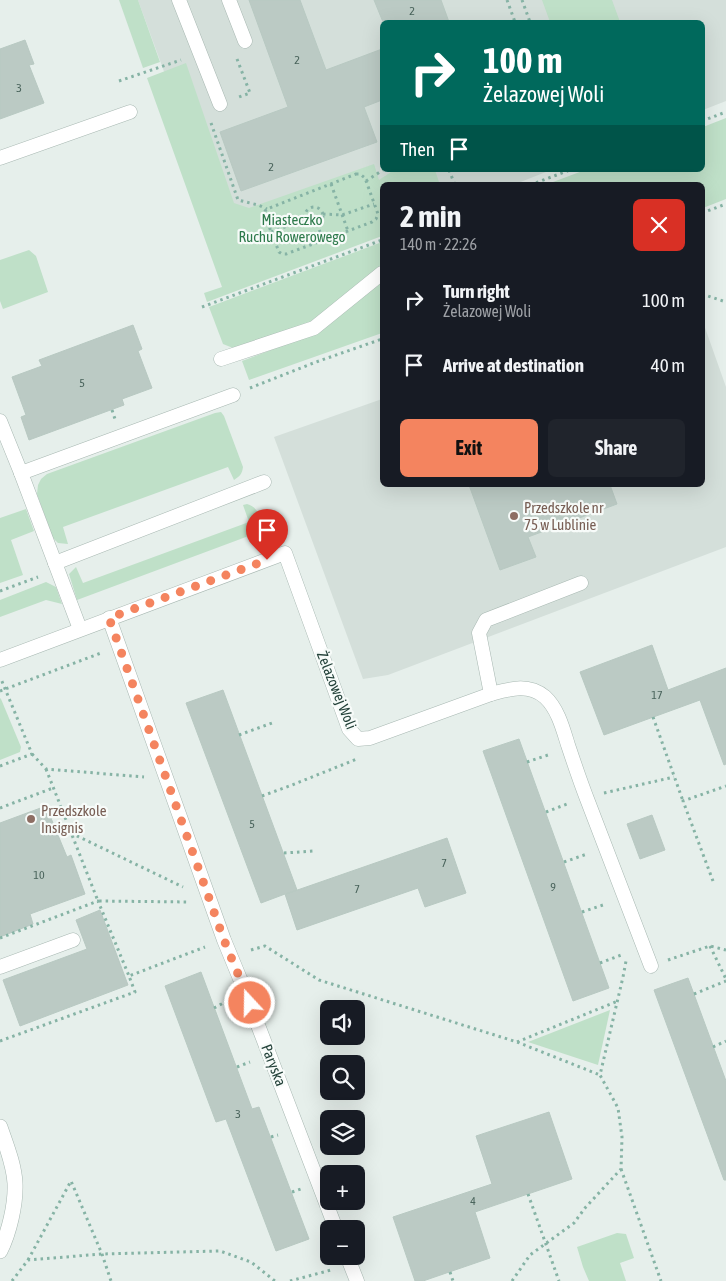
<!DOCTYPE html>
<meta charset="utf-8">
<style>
body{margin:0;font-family:"Asap Condensed",sans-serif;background:#20242c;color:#f1f3f6;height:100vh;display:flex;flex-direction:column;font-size:19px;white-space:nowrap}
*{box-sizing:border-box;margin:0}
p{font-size:16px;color:#9ea1a6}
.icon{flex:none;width:28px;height:28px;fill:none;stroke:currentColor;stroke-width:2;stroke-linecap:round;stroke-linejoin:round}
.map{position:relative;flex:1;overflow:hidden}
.details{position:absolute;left:380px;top:182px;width:325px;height:305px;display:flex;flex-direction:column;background:#171b24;border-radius:8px;box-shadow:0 5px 20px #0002}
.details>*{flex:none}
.guide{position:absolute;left:380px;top:20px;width:325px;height:152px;border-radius:8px;box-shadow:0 5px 20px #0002;background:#00695c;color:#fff;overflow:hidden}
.controls{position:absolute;left:320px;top:1000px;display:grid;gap:10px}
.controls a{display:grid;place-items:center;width:45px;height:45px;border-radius:8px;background:#171b24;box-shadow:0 5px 20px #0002;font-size:25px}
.pin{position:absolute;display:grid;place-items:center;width:42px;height:42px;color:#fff;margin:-51px -21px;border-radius:50% 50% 50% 0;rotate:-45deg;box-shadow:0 0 5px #0007}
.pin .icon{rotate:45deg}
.me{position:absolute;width:55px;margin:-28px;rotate:339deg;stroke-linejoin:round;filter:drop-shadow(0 0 4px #0008)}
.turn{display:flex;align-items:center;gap:18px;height:105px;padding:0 20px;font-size:22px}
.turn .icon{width:65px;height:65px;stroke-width:2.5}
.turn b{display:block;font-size:35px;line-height:42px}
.then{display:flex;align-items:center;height:48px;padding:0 20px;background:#0003;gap:10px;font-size:19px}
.round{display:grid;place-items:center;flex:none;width:52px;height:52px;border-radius:8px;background:#20242c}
.overview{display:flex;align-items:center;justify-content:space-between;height:85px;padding:0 20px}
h1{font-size:30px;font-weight:700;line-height:38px}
.action{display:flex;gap:10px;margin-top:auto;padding:10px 20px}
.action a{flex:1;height:58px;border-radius:8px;background:#f4845f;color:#111;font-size:20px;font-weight:700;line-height:58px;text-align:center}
.action a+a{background:#20242c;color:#f1f3f6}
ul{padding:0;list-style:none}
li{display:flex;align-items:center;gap:15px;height:65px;padding:0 20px}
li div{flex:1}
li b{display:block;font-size:19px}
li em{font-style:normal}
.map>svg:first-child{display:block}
.built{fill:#d4dfda}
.green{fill:#bfe0c8}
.building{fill:#bbcac4;stroke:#b8c9c2}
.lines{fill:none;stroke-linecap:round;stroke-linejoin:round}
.service-casing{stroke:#a8b8b2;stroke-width:15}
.minor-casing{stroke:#a8b8b2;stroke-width:16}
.path{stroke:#86b3a5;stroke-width:3;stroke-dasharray:2.5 4;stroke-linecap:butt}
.service{stroke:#fff;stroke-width:14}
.minor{stroke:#fff;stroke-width:15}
.route{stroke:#f4845f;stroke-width:9;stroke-dasharray:0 16.2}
.education-dot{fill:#8d6e63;stroke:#f7fbf9;stroke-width:2}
.labels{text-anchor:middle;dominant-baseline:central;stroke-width:4.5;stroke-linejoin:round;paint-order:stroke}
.number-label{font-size:12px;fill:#4a645c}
.park-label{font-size:15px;fill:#2d7a4b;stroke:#f7fbf9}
.education-label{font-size:15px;fill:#785e54;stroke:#f7fbf9;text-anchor:start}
.street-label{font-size:15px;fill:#24423a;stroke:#f7fbf9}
</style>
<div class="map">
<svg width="726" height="1281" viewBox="0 0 726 1281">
<rect width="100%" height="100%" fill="#e6efeb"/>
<g class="built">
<polygon points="138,0 726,0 726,101 703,110 702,22 382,22 382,170 551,170 513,185 382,185 242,286"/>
<polygon points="703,322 726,387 726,547 388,675 363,679 274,437 382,399 382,485 702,485"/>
</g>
<g class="green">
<polygon points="119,0 138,0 160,62 143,68"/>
<polygon points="542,0 612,0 620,22 550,22"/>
<polygon points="186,63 234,203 249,208 374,164 379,180 394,170 435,170 440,185 382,185 382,236 207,302 204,293 222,287 147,78"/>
<polygon points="726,118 726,199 703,208 702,185 545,185 585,170 702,170 703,127"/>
<polygon points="382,242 382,264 358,285 310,322 233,348 223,344 209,307"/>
<polygon points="29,250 36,256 48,292 3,309 0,301 0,260"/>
<polygon points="382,282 382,333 249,380 242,361 321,331"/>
<path d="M221,412L224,416L243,467C242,474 240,476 234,480L228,467L63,527L68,544L58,543L53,538L37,494L38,485L41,479L47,474L215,413Z"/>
<path d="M247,504C259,507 261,520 265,530L77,600L69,574L76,567L83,583L249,522L243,505Z"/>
<polygon points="26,509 34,531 11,540 23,575 0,583 0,518"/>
<polygon points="46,582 56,587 62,604 46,600 0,617 0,600"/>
<polygon points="0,698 1,699 21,747 20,752 0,760"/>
<polygon points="610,1010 598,1065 528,1042"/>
<polygon points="617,1233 626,1234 634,1258 620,1263 626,1281 589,1281 583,1267 577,1247"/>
</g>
<g class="building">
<polygon points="249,0 300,0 326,70 382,49 382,100 364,107 377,142 241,191 220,132 288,107"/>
<polygon points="374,0 441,0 449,22 383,22"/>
<polygon points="25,40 34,64 29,65 44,103 0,119 0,49"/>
<polygon points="133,325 142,349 138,351 152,388 122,399 124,405 29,440 21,417 26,415 12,377 42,366 39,360"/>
<polygon points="469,485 610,485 617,504 528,537 536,557 500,570"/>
<polygon points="652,645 668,690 726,668 726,764 724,765 700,700 604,735 580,672"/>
<polygon points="223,690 297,890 286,894 447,838 466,893 425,907 418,888 297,930 285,894 261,903 186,703"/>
<polygon points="519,739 609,988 573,1001 483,751"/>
<polygon points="46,806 67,857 71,855 85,894 30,914 33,924 0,937 0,823"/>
<polygon points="652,815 665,850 640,859 627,824"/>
<polygon points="100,910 128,985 20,1026 3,980 87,949 76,920"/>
<polygon points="201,972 252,1109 259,1107 309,1239 276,1251 226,1119 216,1122 165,986"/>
<polygon points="688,978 726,1081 726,1180 724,1180 654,990"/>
<polygon points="549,1112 572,1179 475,1212 490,1258 423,1281 415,1281 393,1217 492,1184 476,1136"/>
</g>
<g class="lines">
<defs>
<g id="service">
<polyline points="179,0 220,104"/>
<polyline points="229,0 245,41"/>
<polyline points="0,158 130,112"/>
<polyline points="221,359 314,328 382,273"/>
<polyline points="0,421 21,473"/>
<polyline points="55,563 264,482"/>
<polyline points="109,618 224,940 243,986 336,1229"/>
<polyline points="80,629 21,473 233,395"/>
<path d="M0,660L285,553L349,729L358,739L370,738L491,694C510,689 528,683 545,697C558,709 563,729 568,745C574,763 580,781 587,799C608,855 630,910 651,966"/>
<polyline points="491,694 479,633 486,620 581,583"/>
<polyline points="0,967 73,940"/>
<polyline points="347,1256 357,1281"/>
</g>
<path id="minor" d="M0,1127C6,1145 14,1164 15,1183C16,1204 9,1233 0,1251"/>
</defs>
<use href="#service" class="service-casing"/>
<use href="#minor" class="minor-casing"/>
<g class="path">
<polyline points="507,0 515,22"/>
<polyline points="522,0 530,22"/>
<polyline points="237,59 250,93 239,97"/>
<polyline points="119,81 181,60"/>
<polyline points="702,121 726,112"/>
<polyline points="211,123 238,200 258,205 267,209"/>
<polyline points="449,170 455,185"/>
<polygon points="356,174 360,174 365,178 378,214 376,219 372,222 286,254 282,254 279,252 265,216 265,211 267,209"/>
<polyline points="366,181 383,170"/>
<polyline points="331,184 348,231"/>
<polyline points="530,185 570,170"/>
<circle cx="314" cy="216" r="9"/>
<polyline points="702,213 726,204"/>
<polyline points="323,214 342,215 374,204"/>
<polyline points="317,224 323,240"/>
<polyline points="271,232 306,219"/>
<polyline points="702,294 726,302"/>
<polyline points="202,307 382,240"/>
<polyline points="250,388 316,362 382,339"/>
<polyline points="112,410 115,419"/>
<polyline points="0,591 38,577"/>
<polyline points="0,691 101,653"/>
<polyline points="653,717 683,801"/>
<polyline points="239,735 272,723"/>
<polyline points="32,754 46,769 144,777"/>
<polyline points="527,762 551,754"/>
<polyline points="0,766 32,754 1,679"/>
<polyline points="46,769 98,901 190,902"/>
<polyline points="604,793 674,777"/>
<polyline points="262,796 292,785 357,759"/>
<polyline points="0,808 53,788"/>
<polyline points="546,812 567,804"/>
<polyline points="71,833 183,887"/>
<polyline points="284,853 314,851"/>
<polyline points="564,862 587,854"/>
<polyline points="713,881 683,801 726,786"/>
<polyline points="582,912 606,904"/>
<polyline points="0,938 98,901 129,976"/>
<polyline points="710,946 726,979"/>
<polyline points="251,950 265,946 319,980 517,1042 600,1075"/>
<polyline points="668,960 710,946 726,950"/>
<polyline points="600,963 624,954"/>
<polyline points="694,994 726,981"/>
<polyline points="214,1008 227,1001"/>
<polyline points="0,1041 135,992 129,976 205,947"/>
<polyline points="517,1042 618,1001"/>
<polyline points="713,1047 726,1041"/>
<polyline points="237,1067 250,1062"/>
<polyline points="271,1137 278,1135"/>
<polyline points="621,1169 661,1281"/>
<polyline points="292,1192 301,1189"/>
<polyline points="528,1194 559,1281"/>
<polyline points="28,1260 71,1181 102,1254 111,1281"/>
<polyline points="450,1272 453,1281"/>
<polyline points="12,1281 28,1260 102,1254 220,1251 251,1262 275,1281"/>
<polyline points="290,1281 331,1270"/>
<polyline points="512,1281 530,1255 574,1223 585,1208 621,1169 622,1137 618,1108 600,1075 623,977 626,961"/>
</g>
<use href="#service" class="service"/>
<use href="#minor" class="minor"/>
</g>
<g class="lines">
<polyline class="route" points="250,1003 224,940 109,618 267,560"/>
</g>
<g class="education-dot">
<circle cx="514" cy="516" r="5"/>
<circle cx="31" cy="819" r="5"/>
</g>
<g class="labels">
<g class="number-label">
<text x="412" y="11">2</text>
<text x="297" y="60">2</text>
<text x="19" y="88">3</text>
<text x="271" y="167">2</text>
<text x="82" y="383">5</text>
<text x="657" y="695">17</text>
<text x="252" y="824">5</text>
<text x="444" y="863">7</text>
<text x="39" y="875">10</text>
<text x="553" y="887">9</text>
<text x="357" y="889">7</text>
<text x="238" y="1114">3</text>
<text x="473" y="1201">4</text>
</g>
<g class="park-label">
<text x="292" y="219">Miasteczko<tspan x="292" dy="17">Ruchu Rowerowego</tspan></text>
</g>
<g class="education-label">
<text x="524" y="507">Przedszkole nr<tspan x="524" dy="17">75 w Lublinie</tspan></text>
<text x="41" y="810">Przedszkole<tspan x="41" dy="17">Insignis</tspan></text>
</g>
<g class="street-label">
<text transform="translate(337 690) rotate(68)">Żelazowej Woli</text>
<text transform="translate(274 1065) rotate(69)">Paryska</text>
</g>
</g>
</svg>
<div class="controls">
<a><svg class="icon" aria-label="sound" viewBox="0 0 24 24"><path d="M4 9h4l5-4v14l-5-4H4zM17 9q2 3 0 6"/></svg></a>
<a><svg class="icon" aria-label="search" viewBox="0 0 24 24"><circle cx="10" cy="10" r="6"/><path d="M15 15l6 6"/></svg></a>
<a><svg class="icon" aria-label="layers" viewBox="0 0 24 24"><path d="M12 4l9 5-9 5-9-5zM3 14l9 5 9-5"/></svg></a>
<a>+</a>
<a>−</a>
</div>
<div class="pin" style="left:267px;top:560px;background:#d93025"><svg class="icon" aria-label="arrive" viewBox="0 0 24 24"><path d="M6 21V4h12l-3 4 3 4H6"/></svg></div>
<svg class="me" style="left:250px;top:1003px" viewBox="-20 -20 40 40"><circle r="17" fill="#f4845f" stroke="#fff" stroke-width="3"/><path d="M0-11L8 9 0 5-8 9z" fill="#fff"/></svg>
<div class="guide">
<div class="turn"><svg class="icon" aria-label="right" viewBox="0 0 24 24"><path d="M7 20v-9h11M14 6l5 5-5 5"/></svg><div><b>100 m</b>Żelazowej Woli</div></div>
<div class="then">Then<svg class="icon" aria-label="arrive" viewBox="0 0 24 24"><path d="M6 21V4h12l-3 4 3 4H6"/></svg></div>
</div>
<section class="details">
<div class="overview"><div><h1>2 min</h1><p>140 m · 22:26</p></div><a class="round" style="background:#d93025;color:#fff"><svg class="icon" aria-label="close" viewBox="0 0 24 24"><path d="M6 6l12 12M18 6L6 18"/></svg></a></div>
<ul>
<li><svg class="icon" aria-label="right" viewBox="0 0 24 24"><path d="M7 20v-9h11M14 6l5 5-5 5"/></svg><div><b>Turn right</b><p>Żelazowej Woli</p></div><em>100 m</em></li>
<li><svg class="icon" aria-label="arrive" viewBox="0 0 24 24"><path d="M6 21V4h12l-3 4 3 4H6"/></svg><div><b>Arrive at destination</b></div><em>40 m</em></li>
</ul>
<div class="action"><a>Exit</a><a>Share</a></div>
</section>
</div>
